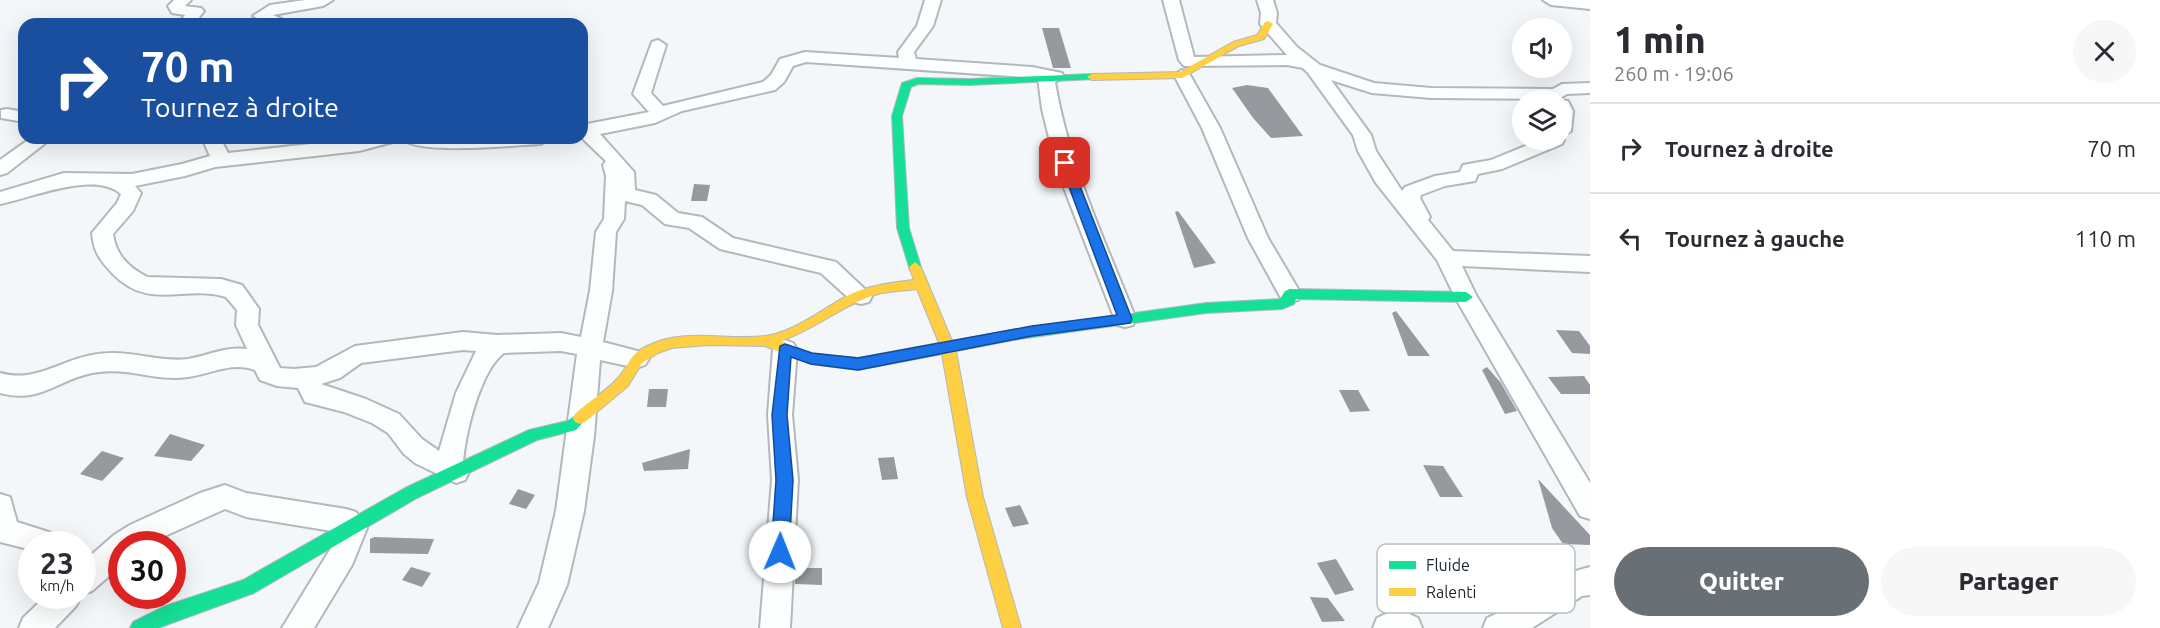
<!DOCTYPE html>
<html lang="fr">
<meta charset="utf-8">
<style>
body{margin:0;font-family:Ubuntu,sans-serif;background:#f7f7f7;color:#2b2b33;height:100vh;display:flex;flex-direction:column;font-size:22px;white-space:nowrap}
*{box-sizing:border-box;margin:0}
p{font-size:20px;color:#7c7c81}
.icon{flex:none;width:33px;height:33px;fill:none;stroke:currentColor;stroke-width:2;stroke-linecap:round;stroke-linejoin:round}
.map{position:relative;flex:1;overflow:hidden}
.panel{display:flex;flex-direction:column;background:#fff;width:570px}
.panel>*{flex:none}
.hud{position:absolute;left:18px;top:18px;width:570px;height:126px;border-radius:18px;box-shadow:0 6px 24px #0002;background:#1a4fa0;color:#fff;overflow:hidden}
.fabs{position:absolute;left:1512px;top:18px;display:grid;gap:12px}
.fabs a{display:grid;place-items:center;width:60px;height:60px;border-radius:50%;background:#fff;box-shadow:0 6px 24px #0002;font-size:30px}
.speed{position:absolute;left:18px;top:531px;display:flex;gap:12px;font-size:30px;font-weight:700;text-align:center}
.speed>*{display:grid;place-content:center;width:78px;height:78px;border-radius:50%;background:#fff;box-shadow:0 6px 24px #0002;line-height:1}
.speed small{font-size:15px;font-weight:400}
.speed .limit{border:9px solid #d22;background:#fff;color:#111}
.pin{position:absolute;display:grid;place-items:center;width:51px;height:51px;color:#fff;margin:-26px;border-radius:12px;box-shadow:0 3px 9px #0006}
.me{position:absolute;width:66px;margin:-33px;rotate:1deg;stroke-linejoin:round;filter:drop-shadow(0 0 4px #0008)}
.turn{display:flex;align-items:center;gap:21px;height:126px;padding:0 24px;font-size:27px}
.turn .icon{width:78px;height:78px;stroke-width:2.5}
.turn b{display:block;font-size:42px;line-height:51px}
.round{display:grid;place-items:center;flex:none;width:63px;height:63px;border-radius:32px;background:#f7f7f7}
.summary{display:flex;align-items:center;justify-content:space-between;height:102px;padding:0 24px}
h1{font-size:36px;font-weight:800;line-height:45px}
.primary-button{display:flex;gap:12px;margin-top:auto;padding:12px 24px}
.primary-button a{flex:1;height:69px;border-radius:36px;background:#686f75;color:#fff;font-size:24px;font-weight:800;line-height:69px;text-align:center}
.primary-button a+a{background:#f7f7f7;color:#2b2b33}
ul{padding:0;list-style:none}
li{display:flex;align-items:center;gap:18px;height:90px;padding:0 24px;border-top:2px solid #e1e1e2}
li div{flex:1}
li b{display:block;font-size:22px}
li em{font-style:normal}
main{display:flex;flex:1;min-height:0}
.map>svg:first-child{display:block}
.building{fill:#969a9f}
.lines{fill:none;stroke-linecap:round;stroke-linejoin:round}
.street-casing{stroke:#b2b8be;stroke-width:4}
.fast-casing{stroke:#b2b8be;stroke-width:2}
.slow-casing{stroke:#b2b8be;stroke-width:2}
.street{fill:#fdfefe;fill-rule:evenodd}
.fast{fill:#16e098;fill-rule:evenodd}
.slow{fill:#ffcf43;fill-rule:evenodd}
.route{fill:#1a73e8;stroke:#114b97;stroke-width:1.5}
.key{fill:#fff;stroke:#bbbec0;stroke-width:1.5}
.key-label{font-size:16px;fill:#1c262e}
</style>
<main>
<div class="map">
<svg width="1590" height="628" viewBox="0 0 1590 628">
<rect width="100%" height="100%" fill="#f4f7fa"/>
<g class="building">
<polygon points="1042,28 1059,28 1071,68 1053,68"/>
<polygon points="1247,85 1268,88 1303,136 1271,138 1253,118 1232,88"/>
<polygon points="694,184 710,185 707,201 691,201"/>
<polygon points="1178,211 1203,245 1216,263 1194,268 1175,212"/>
<polygon points="1396,311 1430,356 1408,356 1392,313"/>
<polygon points="1556,330 1579,331 1590,346 1590,354 1572,353"/>
<polygon points="1487,367 1501,383 1517,411 1505,414 1482,370"/>
<polygon points="1584,376 1590,385 1590,394 1561,394 1548,377"/>
<polygon points="649,389 668,389 666,407 647,407"/>
<polygon points="1339,390 1358,390 1370,411 1350,412"/>
<polygon points="170,434 205,445 191,461 154,456"/>
<polygon points="690,449 688,469 644,471 642,463"/>
<polygon points="102,451 124,458 102,481 80,474"/>
<polygon points="894,457 898,479 882,480 878,458"/>
<polygon points="1423,465 1443,466 1463,497 1440,497"/>
<polygon points="1538,479 1590,535 1590,545 1563,544 1552,528"/>
<polygon points="518,489 535,495 526,509 509,504"/>
<polygon points="1020,505 1029,524 1013,527 1005,508"/>
<polygon points="374,537 434,539 428,554 370,553 370,539"/>
<polygon points="1336,559 1354,590 1335,595 1317,563"/>
<polygon points="411,567 431,573 422,587 402,580"/>
<polygon points="796,568 822,568 822,585 795,584"/>
<polygon points="1310,597 1328,598 1345,621 1322,622"/>
</g>
<g class="lines">
<defs>
<g id="street">
<polygon points="174,0 191,0 185,6 201,8 204,11 194,24 178,24 185,15 172,13 168,6"/>
<polygon points="305,0 333,0 323,6 273,15 293,24 270,24 253,16 270,5"/>
<path d="M925,0H941L933,26L914,52L916,59L1032,67L1062,73L1064,77L1055,82C1069,165 1105,241 1136,319L1133,325L1125,327L1117,325L1057,170L1042,109L1038,78L806,62L793,66L784,82L775,90L682,111L655,123L600,134L634,172L635,190L656,195L678,213L702,217L733,238L836,262L872,296L869,302L861,304L853,302L821,273L720,249L689,228L665,224L642,205L625,201L624,219L616,232L612,291L603,342L645,353L649,359L645,365L637,368L600,360L594,436L584,511L567,585L548,628H518L539,583L556,511L577,354L561,351L504,353C480,370 465,435 463,463L469,472L465,480L456,483L415,463L404,454L388,433L372,423L344,412L305,402L298,388L277,386L260,380L255,370C233,361 210,374 188,377C155,382 129,366 92,373C57,380 40,404 0,393V373C35,383 59,361 92,355C129,348 155,363 188,359C207,356 226,346 247,349L236,325L237,310L226,297C184,284 150,312 112,273C99,259 94,252 92,233L117,203L121,194C95,170 31,198 0,204V192L64,173L132,174L182,164L210,156L202,138H220L228,153L364,138H395L393,142L359,151L215,167L185,176L135,186L141,193L133,211L113,234C116,255 128,267 147,277L221,279L242,285L259,309L258,325L280,368L294,369L316,367L355,346L463,332L497,335L561,333L581,337L590,291L596,232L604,219L606,176L603,165L606,161L582,138V125L649,112L633,94L652,42L658,40L666,45L651,93L663,106L763,82L771,75L780,59L805,52L899,58L898,52L917,26ZM463,350L476,351L456,393L439,451L422,439L399,414L366,399L321,384L340,378L361,363Z"/>
<polygon points="1163,0 1179,0 1194,57 1287,55 1260,24 1261,13 1257,0 1273,0 1277,13 1276,23 1297,47 1320,65 1374,83 1431,88 1553,89 1562,84 1590,83 1590,93 1567,94 1558,99 1431,98 1372,93 1331,80 1371,135 1376,151 1402,191 1405,187 1435,176 1460,172 1463,165 1491,160 1540,140 1562,140 1562,100 1559,100 1568,101 1573,111 1571,131 1562,136 1564,140 1562,144 1502,169 1478,174 1475,181 1445,186 1421,195 1420,198 1430,217 1428,220 1453,251 1590,256 1590,272 1462,266 1476,295 1590,483 1590,519 1580,516 1455,297 1437,260 1376,183 1358,151 1353,135 1308,73 1303,68 1287,65 1184,66 1179,60"/>
<polygon points="1543,0 1590,0 1590,9 1551,5"/>
<polygon points="1182,70 1190,75 1220,128 1268,238 1301,294 1298,300 1290,302 1282,300 1248,238 1202,128 1174,75"/>
<polygon points="7,109 24,112 24,122 1,118 1,110"/>
<polygon points="31,138 52,138 7,173 0,175 0,160"/>
<path d="M402,138H550L541,144C517,145 414,156 402,138Z"/>
<polygon points="785,340 793,343 797,349 792,415 798,480 790,628 760,628 772,480 768,415 773,349 777,343"/>
<polygon points="225,485 246,493 346,509 356,512 367,528 352,565 314,628 282,628 331,548 338,532 246,517 225,509 147,544 122,544 122,565 92,591 82,594 82,563 114,535 130,525 200,493"/>
<polygon points="0,494 10,497 17,522 58,535 62,544 32,544 32,550 0,542"/>
<path d="M1590,567V595L1582,596L1532,628H1483L1487,618C1523,603 1553,575 1590,567Z"/>
<polygon points="46,596 81,596 76,606 55,628 19,628 23,618"/>
<polygon points="1388,613 1407,613 1418,618 1422,628 1373,628 1377,618"/>
</g>
<g id="fast">
<polygon points="1092,74 1096,75 1096,79 970,85 918,84 911,87 902,116 909,228 921,267 920,270 910,270 897,228 892,116 902,83 917,78 970,79"/>
<polygon points="1290,289 1466,292 1473,297 1466,302 1296,299 1294,304 1282,309 1206,313 1013,340 1008,339 1006,335 1008,331 1013,330 1206,303 1280,299 1285,291"/>
<polygon points="580,412 585,414 587,418 576,430 537,440 417,498 254,593 158,628 130,628 133,622 165,606 243,580 405,488 529,430 567,421"/>
</g>
<g id="slow">
<polygon points="1268,21 1273,24 1264,39 1239,46 1182,78 1092,80 1087,77 1092,74 1180,72 1233,42 1257,35 1265,22"/>
<path d="M915,262L921,267L952,341L1013,330L1018,331L1020,335L1018,339L1013,340L956,351L983,497L1021,628H1003L967,497L942,354L858,370L811,364L765,346L708,345L672,348L658,353L642,363L628,386L585,422L580,424L575,422L573,418L575,414C588,402 605,392 617,379C630,365 628,355 647,346C685,327 726,341 765,336C795,332 822,309 847,296C868,285 891,283 914,280L909,267ZM917,289L939,343L858,358L812,354L781,341C814,330 842,305 875,295C888,291 904,291 917,289Z"/>
</g>
</defs>
<use href="#street" class="street-casing"/>
<use href="#fast" class="fast-casing"/>
<use href="#slow" class="slow-casing"/>
<use href="#street" class="street"/>
<use href="#fast" class="fast"/>
<use href="#slow" class="slow"/>
</g>
<polygon class="route" points="1065,159 1071,163 1132,319 1130,323 1032,336 858,370 811,364 791,357 787,415 793,480 789,552 786,558 780,560 774,558 771,552 776,480 772,415 780,346 785,344 812,353 858,358 1032,326 1117,315 1060,163"/>
<rect x="1377" y="544" width="198" height="69" rx="9" class="key"/>
<rect x="1389" y="561" width="27" height="8" fill="#16e098"/>
<rect x="1389" y="588" width="27" height="8" fill="#ffcf43"/>
<g class="key-label">
<text x="1426" y="571">Fluide</text>
<text x="1426" y="598">Ralenti</text>
</g>
</svg>
<div class="fabs">
<a><svg class="icon" aria-label="sound" viewBox="0 0 24 24"><path d="M4 9h4l5-4v14l-5-4H4zM17 9q2 3 0 6"/></svg></a>
<a><svg class="icon" aria-label="layers" viewBox="0 0 24 24"><path d="M12 4l9 5-9 5-9-5zM3 14l9 5 9-5"/></svg></a>
</div>
<div class="speed"><div>23<small>km/h</small></div><div class="limit">30</div></div>
<div class="pin" style="left:1065px;top:163px;background:#d93025"><svg class="icon" aria-label="arrive" viewBox="0 0 24 24"><path d="M6 21V4h12l-3 4 3 4H6"/></svg></div>
<svg class="me" style="left:780px;top:552px" viewBox="-20 -20 40 40"><circle r="19" fill="#fff"/><path d="M0-13L10 11 0 6-10 11z" fill="#1a73e8"/></svg>
<div class="hud">
<div class="turn"><svg class="icon" aria-label="right" viewBox="0 0 24 24"><path d="M7 20v-9h11M14 6l5 5-5 5"/></svg><div><b>70 m</b>Tournez à droite</div></div>
</div>
</div>
<section class="panel">
<div class="summary"><div><h1>1 min</h1><p>260 m · 19:06</p></div><a class="round"><svg class="icon" aria-label="close" viewBox="0 0 24 24"><path d="M6 6l12 12M18 6L6 18"/></svg></a></div>
<ul>
<li><svg class="icon" aria-label="right" viewBox="0 0 24 24"><path d="M7 20v-9h11M14 6l5 5-5 5"/></svg><div><b>Tournez à droite</b></div><em>70 m</em></li>
<li><svg class="icon" aria-label="left" viewBox="0 0 24 24"><path d="M17 20v-9H6M10 6l-5 5 5 5"/></svg><div><b>Tournez à gauche</b></div><em>110 m</em></li>
</ul>
<div class="primary-button"><a>Quitter</a><a>Partager</a></div>
</section>
</main>
